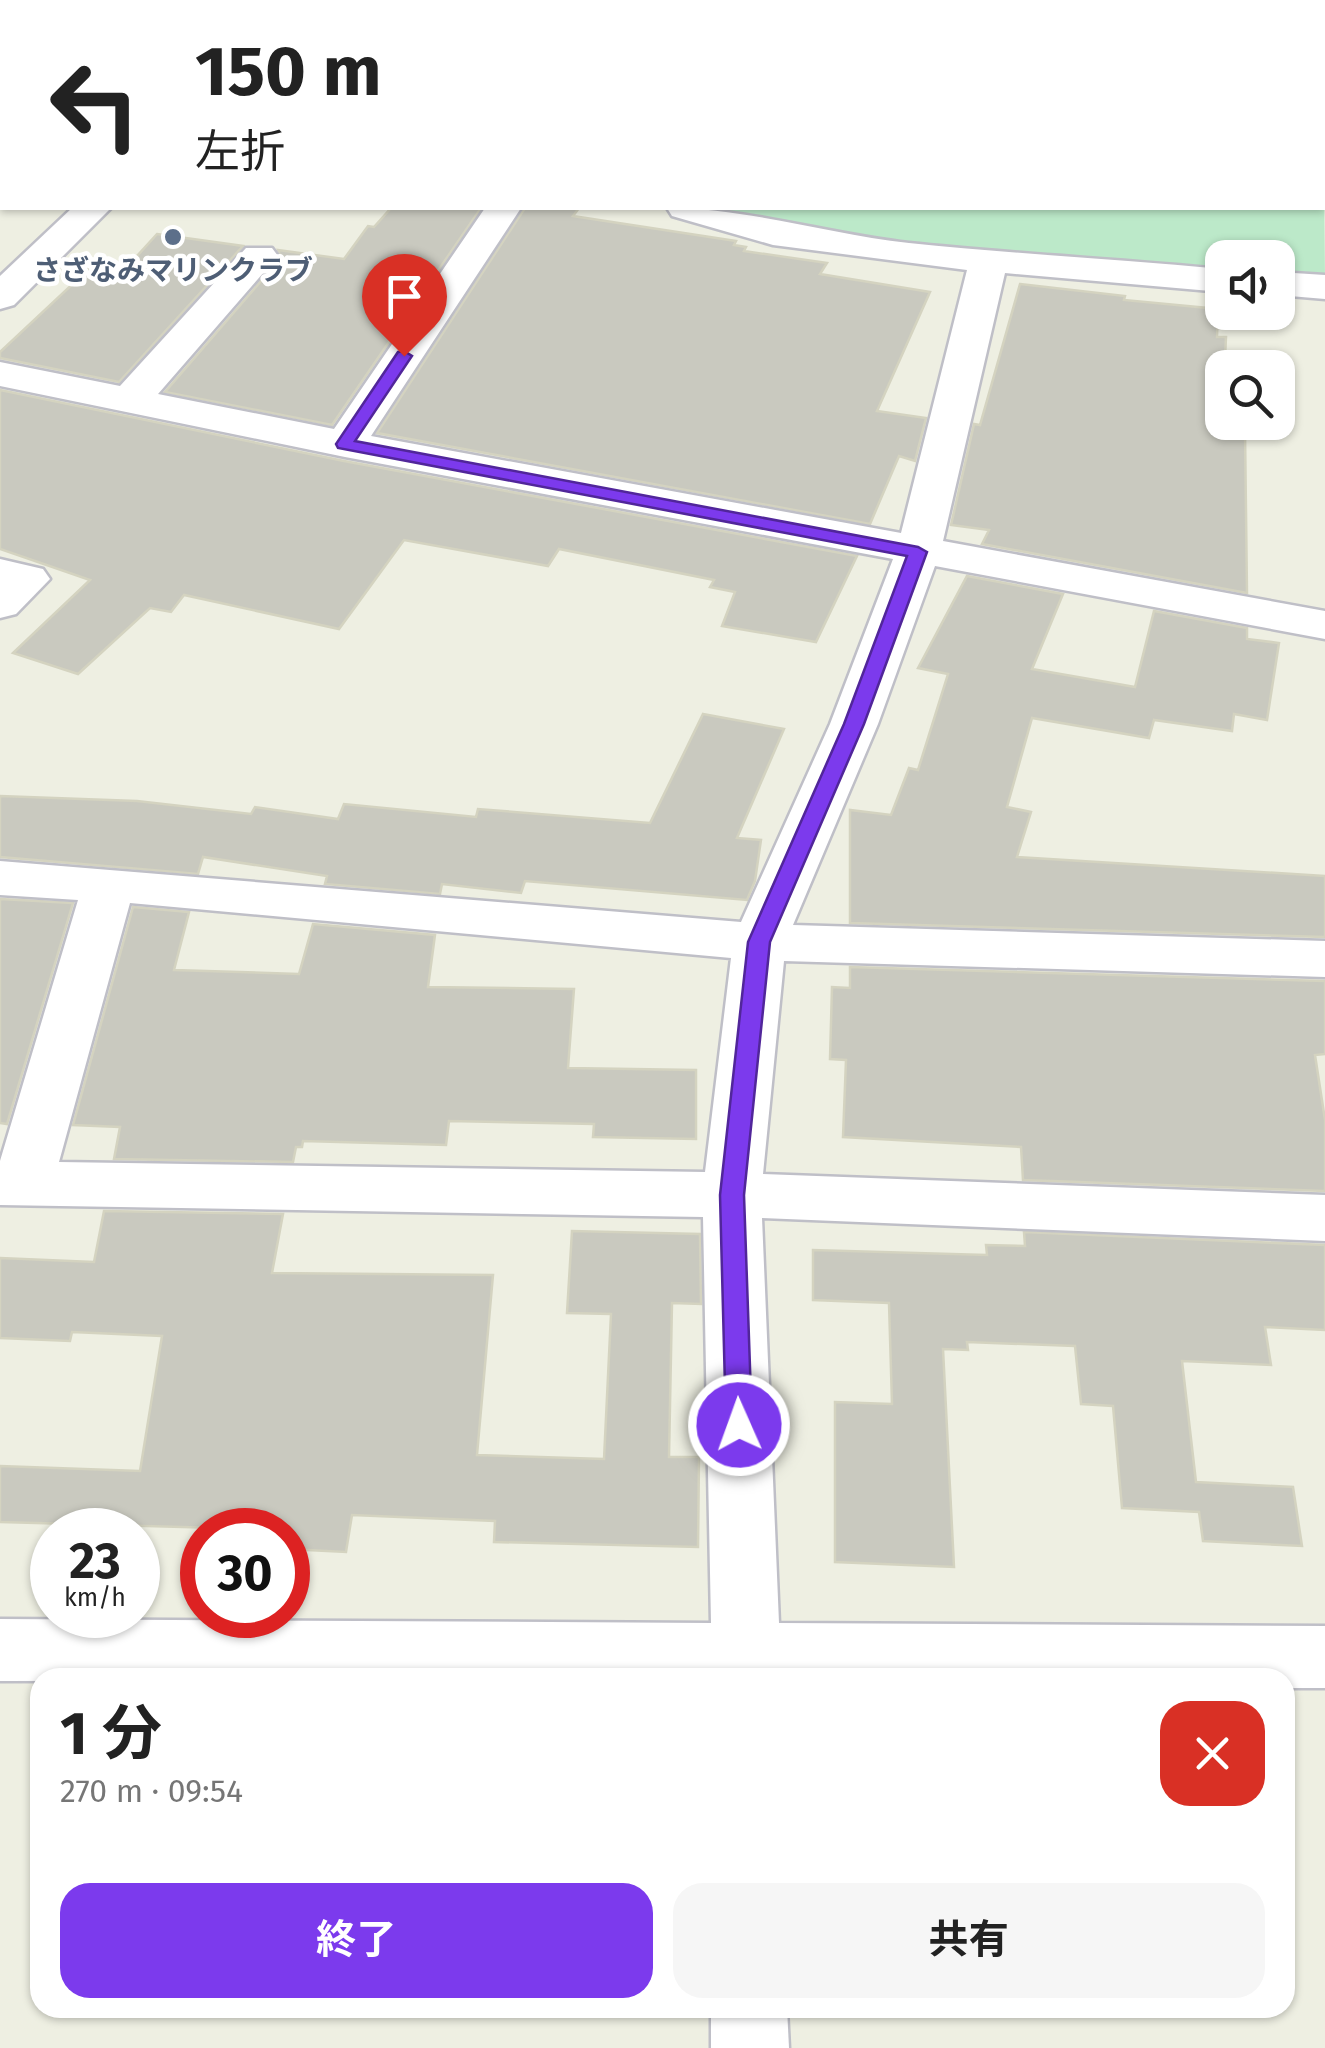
<!DOCTYPE html>
<html lang="ja">
<meta charset="utf-8">
<style>
body{margin:0;font-family:"Fira Sans","Noto Sans JP",sans-serif;background:#f6f6f6;color:#222;height:100vh;display:flex;flex-direction:column;font-size:38px;white-space:nowrap}
*{box-sizing:border-box;margin:0}
p{font-size:32px;color:#767676}
.icon{flex:none;width:55px;height:55px;fill:none;stroke:currentColor;stroke-width:2;stroke-linecap:round;stroke-linejoin:round}
.map{position:relative;flex:1;overflow:hidden}
.side{position:absolute;left:30px;top:1668px;width:1265px;height:350px;display:flex;flex-direction:column;background:#fff;border-radius:30px;box-shadow:0 2px 8px #0004}
.side>*{flex:none}
.hud{position:absolute;left:0px;top:0px;width:1325px;height:210px;box-shadow:0 2px 8px #0004;background:#fff;color:#222;overflow:hidden}
.tools{position:absolute;left:1205px;top:240px;display:grid;gap:20px}
.tools a{display:grid;place-items:center;width:90px;height:90px;border-radius:20px;background:#fff;box-shadow:0 2px 8px #0004;font-size:50px}
.speed{position:absolute;left:30px;top:1508px;display:flex;gap:20px;font-size:50px;font-weight:700;text-align:center}
.speed>*{display:grid;place-content:center;width:130px;height:130px;border-radius:50%;background:#fff;box-shadow:0 2px 8px #0004;line-height:1}
.speed small{font-size:25px;font-weight:400}
.speed .limit{border:15px solid #d22;background:#fff;color:#111}
.pin{position:absolute;display:grid;place-items:center;width:85px;height:85px;color:#fff;margin:-102px -42px;border-radius:50% 50% 50% 0;rotate:-45deg;box-shadow:0 0 10px #0007}
.pin .icon{rotate:45deg}
.me{position:absolute;width:110px;margin:-55px;rotate:358deg;stroke-linejoin:round;filter:drop-shadow(0 0 8px #0008)}
.turn{display:flex;align-items:center;gap:35px;height:210px;padding:0 30px;font-size:45px}
.turn .icon{width:130px;height:130px;stroke-width:2.5}
.turn b{display:block;font-size:70px;line-height:85px}
.round{display:grid;place-items:center;flex:none;width:105px;height:105px;border-radius:30px;background:#f6f6f6}
.overview{display:flex;align-items:center;justify-content:space-between;height:170px;padding:0 30px}
h1{font-size:60px;font-weight:700;line-height:75px}
.action{display:flex;gap:20px;margin-top:auto;padding:20px 30px}
.action a{flex:1;height:115px;border-radius:30px;background:#7c3aed;color:#fff;font-size:40px;font-weight:700;line-height:115px;text-align:center}
.action a+a{background:#f6f6f6;color:#222}
.map>svg:first-child{display:block}
.green{fill:#bce9c9}
.water{fill:#a2bcff}
.building{fill:#c9c9bf;stroke:#d4d3c0;stroke-width:2.5}
.lines{fill:none;stroke-linecap:round;stroke-linejoin:round}
.minor-casing{stroke:#bfbfc7;stroke-width:5}
.minor{fill:#fff;fill-rule:evenodd}
.route{fill:#7c3aed;stroke:#51269a;stroke-width:2.5}
.service-dot{fill:#5c6f8a;stroke:#fff;stroke-width:4}
.labels{text-anchor:middle;dominant-baseline:central;stroke-width:9;stroke-linejoin:round;paint-order:stroke}
.far-service-label{font-size:28px;font-weight:bold;fill:#4e5e75;stroke:#fff}
</style>
<div class="map">
<svg width="1325" height="2048" viewBox="0 0 1325 2048">
<rect width="100%" height="100%" fill="#eeefe2"/>
<polygon class="green" points="1323,82 1325,282 1278,277 1278,258 1222,258 1222,273 793,235 709,208 1322,208"/>
<polygon class="water" points="0,0 1325,0 1325,69 1322,2 2,2 2,71"/>
<g class="building">
<polygon points="391,208 481,208 332,425 165,392 281,258 278,250 344,259 368,226 374,227"/>
<polygon points="525,208 579,208 573,216 736,241 734,245 746,247 744,251 827,263 820,274 930,292 877,411 926,418 915,461 899,456 870,524 377,433"/>
<polygon points="157,234 243,246 119,382 0,358 0,352 96,262 127,267"/>
<polygon points="1020,284 1125,296 1124,300 1218,309 1217,337 1226,337 1222,422 1227,429 1245,430 1247,593 982,544 989,530 951,525 974,424 980,425"/>
<polygon points="0,390 344,461 857,556 816,642 722,626 735,592 710,587 714,580 559,549 548,566 404,540 339,629 184,595 171,612 150,608 78,674 13,653 90,580 0,549"/>
<polygon points="967,576 1063,594 1032,669 1135,687 1154,611 1247,628 1247,639 1279,643 1267,720 1234,714 1232,731 1154,720 1149,738 1032,718 1007,807 1031,812 1017,857 1325,876 1325,937 850,923 850,810 891,815 909,768 918,770 948,674 918,668"/>
<polygon points="703,714 784,729 737,838 761,840 755,881 747,900 525,881 521,893 442,884 440,894 325,884 327,876 203,857 198,874 0,857 0,796 137,801 251,814 255,807 338,819 344,804 476,817 478,809 650,823"/>
<polygon points="0,899 73,903 7,1124 0,1123"/>
<polygon points="133,907 189,912 174,970 299,974 313,924 435,935 428,987 574,989 568,1068 696,1070 696,1139 593,1137 594,1124 449,1121 446,1145 303,1141 302,1147 296,1147 293,1162 114,1159 120,1127 73,1125"/>
<polygon points="850,967 1325,981 1325,1054 1315,1055 1325,1120 1325,1191 1023,1180 1021,1147 843,1137 846,1060 830,1059 832,987 850,988"/>
<polygon points="104,1211 283,1214 272,1273 493,1275 477,1455 604,1459 611,1314 567,1313 572,1231 700,1234 701,1304 672,1303 669,1457 699,1457 698,1547 494,1542 495,1521 352,1515 346,1552 288,1549 288,1530 0,1522 0,1466 140,1471 162,1336 72,1332 70,1341 0,1338 0,1258 94,1262"/>
<polygon points="1024,1232 1325,1245 1325,1330 1265,1327 1271,1365 1182,1361 1196,1482 1293,1487 1302,1546 1203,1541 1199,1512 1122,1508 1113,1406 1081,1404 1075,1346 967,1342 968,1350 943,1349 954,1567 835,1562 835,1402 892,1404 889,1303 813,1300 813,1250 987,1255 986,1245 1025,1246"/>
</g>
<g class="lines">
<defs>
<g id="minor">
<polygon points="72,208 111,208 14,305 0,309 0,276"/>
<path d="M485,208H521L371,436L901,533L967,270L773,245L672,216L667,208C748,208 827,234 909,243C1013,254 1118,259 1222,269V292L1005,273L943,541L1325,611V639L935,566L878,724L793,925L1325,941V977L784,961L763,1174L1325,1195V1241L762,1218L779,1623L1325,1626V1688H1285V1678L0,1681V1619L711,1623L703,1217L0,1205V1161L78,900L0,895V861L741,922L830,724L893,559L345,457L0,386V362L120,386L246,248H272L278,256L158,394L334,429ZM130,903L731,958L705,1172L59,1162Z"/>
<polygon points="1278,272 1325,275 1325,299 1278,295"/>
<polygon points="0,559 43,569 50,579 16,614 0,618"/>
<polygon points="711,2008 787,2008 789,2048 711,2048"/>
</g>
</defs>
<use href="#minor" class="minor-casing"/>
<use href="#minor" class="minor"/>
</g>
<polygon class="route" points="404,351 412,356 355,441 918,547 927,552 864,724 770,942 744,1195 752,1425 739,1436 726,1425 720,1195 748,942 844,724 907,556 338,448 336,444 398,352"/>
<circle class="service-dot" cx="173" cy="237" r="10"/>
<g class="labels">
<g class="far-service-label">
<text x="173" y="270">さざなみマリンクラブ</text>
</g>
</g>
</svg>
<div class="tools">
<a><svg class="icon" aria-label="sound" viewBox="0 0 24 24"><path d="M4 9h4l5-4v14l-5-4H4zM17 9q2 3 0 6"/></svg></a>
<a><svg class="icon" aria-label="search" viewBox="0 0 24 24"><circle cx="10" cy="10" r="6"/><path d="M15 15l6 6"/></svg></a>
</div>
<div class="speed"><div>23<small>km/h</small></div><div class="limit">30</div></div>
<div class="pin" style="left:404px;top:356px;background:#d93025"><svg class="icon" aria-label="arrive" viewBox="0 0 24 24"><path d="M6 21V4h12l-3 4 3 4H6"/></svg></div>
<svg class="me" style="left:739px;top:1425px" viewBox="-20 -20 40 40"><circle r="17" fill="#7c3aed" stroke="#fff" stroke-width="3"/><path d="M0-11L8 9 0 5-8 9z" fill="#fff"/></svg>
<div class="hud">
<div class="turn"><svg class="icon" aria-label="left" viewBox="0 0 24 24"><path d="M17 20v-9H6M10 6l-5 5 5 5"/></svg><div><b>150 m</b>左折</div></div>
</div>
<section class="side">
<div class="overview"><div><h1>1 分</h1><p>270 m · 09:54</p></div><a class="round" style="background:#d93025;color:#fff"><svg class="icon" aria-label="close" viewBox="0 0 24 24"><path d="M6 6l12 12M18 6L6 18"/></svg></a></div>
<div class="action"><a>終了</a><a>共有</a></div>
</section>
</div>
